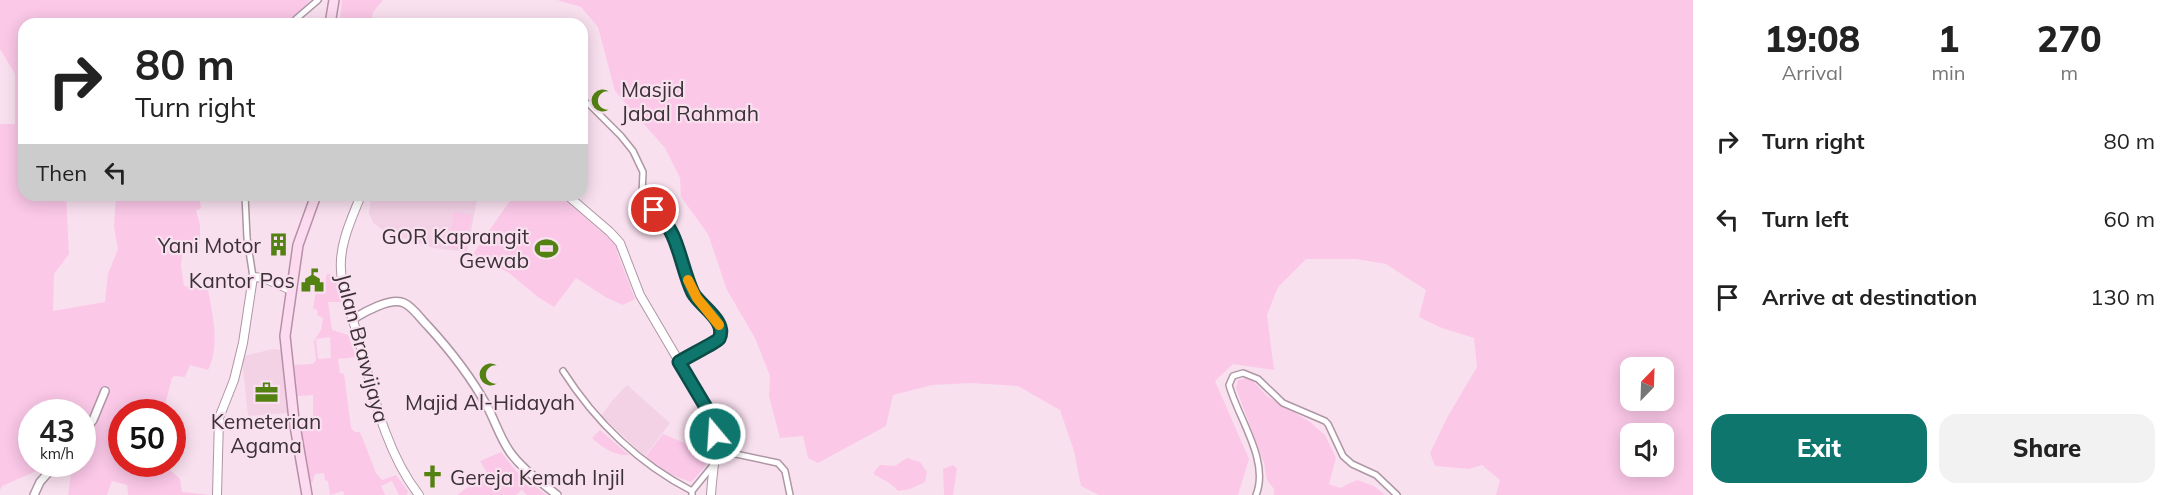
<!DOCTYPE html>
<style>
body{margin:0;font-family:Mulish,sans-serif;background:#f2f2f2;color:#222;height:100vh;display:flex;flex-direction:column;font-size:22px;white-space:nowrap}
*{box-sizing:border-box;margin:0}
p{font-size:20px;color:#767676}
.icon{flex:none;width:33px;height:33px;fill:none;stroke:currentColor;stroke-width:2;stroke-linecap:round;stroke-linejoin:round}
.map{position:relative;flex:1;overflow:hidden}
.sheet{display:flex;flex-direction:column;background:#fff;width:480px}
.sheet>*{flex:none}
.hud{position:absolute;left:18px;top:18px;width:570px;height:183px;border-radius:18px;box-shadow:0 3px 15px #0003;background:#fff;color:#222;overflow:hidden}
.needle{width:39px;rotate:23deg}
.controls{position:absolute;left:1620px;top:357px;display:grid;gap:12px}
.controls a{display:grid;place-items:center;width:54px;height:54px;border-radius:12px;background:#fff;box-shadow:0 3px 15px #0003;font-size:30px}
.speed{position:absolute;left:18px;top:399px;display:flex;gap:12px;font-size:30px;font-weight:700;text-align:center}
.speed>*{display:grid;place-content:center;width:78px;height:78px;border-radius:50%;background:#fff;box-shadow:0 3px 15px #0003;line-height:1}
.speed small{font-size:15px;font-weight:400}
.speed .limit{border:9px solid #d22;background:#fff;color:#111}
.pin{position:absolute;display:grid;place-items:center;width:51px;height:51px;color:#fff;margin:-26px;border:3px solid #fff;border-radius:50%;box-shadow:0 2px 6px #0007}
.me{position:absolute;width:66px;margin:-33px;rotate:342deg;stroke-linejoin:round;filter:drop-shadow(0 0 4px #0008)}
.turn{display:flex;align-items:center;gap:21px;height:126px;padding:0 18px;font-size:27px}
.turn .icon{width:78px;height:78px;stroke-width:2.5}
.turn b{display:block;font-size:42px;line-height:51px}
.then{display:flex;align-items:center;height:57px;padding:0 18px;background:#0003;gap:12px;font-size:22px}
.eta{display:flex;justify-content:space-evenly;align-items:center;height:102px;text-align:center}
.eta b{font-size:36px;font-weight:800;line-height:42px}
.action{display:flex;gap:12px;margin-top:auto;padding:12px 18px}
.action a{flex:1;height:69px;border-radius:18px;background:#0f766e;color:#fff;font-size:24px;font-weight:800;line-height:69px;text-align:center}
.action a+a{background:#f2f2f2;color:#222}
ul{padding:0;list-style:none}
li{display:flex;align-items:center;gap:18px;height:78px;padding:0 18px}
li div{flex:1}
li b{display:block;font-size:22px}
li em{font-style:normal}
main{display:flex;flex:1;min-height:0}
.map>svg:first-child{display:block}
.built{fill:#f3d2e6}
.green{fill:#fbc8e8;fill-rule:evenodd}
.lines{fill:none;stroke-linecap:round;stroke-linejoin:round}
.minor-casing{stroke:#ae96a4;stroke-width:8}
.tertiary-casing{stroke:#ae96a4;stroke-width:10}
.secondary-casing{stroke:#ae96a4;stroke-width:10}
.primary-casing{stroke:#b78fa8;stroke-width:12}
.minor{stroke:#fff;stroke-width:5}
.tertiary{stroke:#fff;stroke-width:7}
.secondary{stroke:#fff;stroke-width:8}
.primary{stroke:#fcdaef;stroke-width:9}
.route-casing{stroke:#0a4d48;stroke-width:15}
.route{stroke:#0f766e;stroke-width:10}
.slow{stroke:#f59e0b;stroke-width:10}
.labels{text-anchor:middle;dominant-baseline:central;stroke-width:4.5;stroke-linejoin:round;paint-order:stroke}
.poi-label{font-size:21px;fill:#3b3137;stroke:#f9e0ef;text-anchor:end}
.street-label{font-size:21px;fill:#3b3137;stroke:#f9e0ef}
</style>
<main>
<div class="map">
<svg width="1693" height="495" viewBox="0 0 1693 495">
<rect width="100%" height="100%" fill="#f9e0ef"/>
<g class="built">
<polygon points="371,195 478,195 467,252 434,248 386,232 373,223 369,213"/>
<polygon points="273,349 281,350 288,413 248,416 242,359 243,356"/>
<polygon points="627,385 670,423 645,456 601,416 612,401"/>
</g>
<g class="green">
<path d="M0,0H310L290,24H24V195H66L69,254L54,274L53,311L105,302L108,274L118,249L114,227L116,195H206L199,196L201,208L196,211L200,224V244L190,243L183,247L181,266L184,286L208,290C213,316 220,345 208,370L190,365L185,377L174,376L172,378L166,401L168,409L166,412H122V464H168L169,469L180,479L182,492L210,495H128L127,485L112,481L107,495H68L71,474L48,466L2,486L0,490V124H15V74L0,49ZM32,412H82V464H32Z"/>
<polygon points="342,0 383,0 373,12 371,24 368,24 340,19"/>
<path d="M557,0H1693V495H1496L1500,480L1482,465L1469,469L1435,466L1430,453L1448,416L1477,367L1474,338L1442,328L1419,317L1426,290L1386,264L1356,259H1306L1278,287L1267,315L1274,370L1233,364L1215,381L1249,459L1238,495H1099L1081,486L1074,451L1060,410L1018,386L971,383L932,385L893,395L886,426L818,463L808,458L803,436L780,438L769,396L770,376L755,338L727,290L708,234L681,197L680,178L665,148L615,91L598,27L581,7ZM1630,368H1664V400H1630ZM1630,434H1664V466H1630Z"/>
<polygon points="514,195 559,195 617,245 617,252 635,299 623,305 607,298 576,278 554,307 538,297 509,273 473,254"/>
<polygon points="454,212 472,215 466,250 448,247"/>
<path d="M327,274H330L338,280L344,302H328L332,330L348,335L356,357L338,359L340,373L344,374L351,428L355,432H360L376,473L382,480L396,475L408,491L407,495H399L392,481L381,486L385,495H344L343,491L330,495L328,481L325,480L324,473L315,474L312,483H308L300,425L313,417V395L297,396L294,365L312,364L316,361L314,341L321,330L323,318L317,315L318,311L313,308L316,291L323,292ZM330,337L331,358L318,359L316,339Z"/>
<polygon points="1247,378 1253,381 1267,396 1310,422 1325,435 1336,458 1329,484 1340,488 1357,480 1374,486 1385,495 1274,495 1274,489 1267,480 1264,463 1236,388 1238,380"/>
<path d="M600,430L629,455C614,456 602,447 592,438Z"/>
<path d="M663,434L687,444L709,441C711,461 705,468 691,482C674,476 658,470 646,456Z"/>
<polygon points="501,452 516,471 546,495 527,495 522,490 516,495 457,495 487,473 480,461"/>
<path d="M907,458L920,462L927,472L925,482L910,489L898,491C892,482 881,480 873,473L880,465L895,466Z"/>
<polygon points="953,465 957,469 953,495 944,495 943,469"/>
</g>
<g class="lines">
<defs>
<g id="minor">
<polyline points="293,24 296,19 318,0"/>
<polyline points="589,104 621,136 633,151 643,172 642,195 648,204 660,215 672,234 693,292 719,325 720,336 717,342 701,348 679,362"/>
<polyline points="245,195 247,238 253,277"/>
<path d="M563,371C595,421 639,464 692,491"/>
<polyline points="717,450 778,463 785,471 790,495"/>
<polyline points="692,495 692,491 714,464"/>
<path d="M1256,495C1270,461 1238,418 1229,385L1233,376L1243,373L1258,379L1283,403L1325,421L1328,424L1343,456L1352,464L1376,475L1397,495"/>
</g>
<g id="tertiary">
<path d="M353,319C364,312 391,297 404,303C413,307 420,318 427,325C450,350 471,377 487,406C495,421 500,438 510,452C522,469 541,482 557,495"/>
<polyline points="82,434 93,420 105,391"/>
<polyline points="34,495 40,482 56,464"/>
</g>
<g id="secondary">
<path d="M361,195C352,218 339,244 341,270C342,293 352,315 358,337C373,391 384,450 419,495"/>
<path d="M567,195L610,232L620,243L640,295L707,409C721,444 713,459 711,495"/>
<polyline points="217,495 219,418 234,380 243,343 253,277 264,278 291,290"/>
</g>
<g id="primary">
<polyline points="330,24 334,0"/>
<polyline points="307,495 294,420 285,336 298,245 316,195"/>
</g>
</defs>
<use href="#minor" class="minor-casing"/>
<use href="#tertiary" class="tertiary-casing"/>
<use href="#secondary" class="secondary-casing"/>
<use href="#primary" class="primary-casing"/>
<use href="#minor" class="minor"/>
<use href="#tertiary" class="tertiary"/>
<use href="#secondary" class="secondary"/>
<use href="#primary" class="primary"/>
</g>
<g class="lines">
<defs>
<path id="route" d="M654,210C679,230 680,266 693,293C700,306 728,321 719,339C718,341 685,358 679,362L707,409L715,434"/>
</defs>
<use href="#route" class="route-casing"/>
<use href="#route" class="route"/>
<polyline class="slow" points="688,280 697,298 719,325"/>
</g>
<defs>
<symbol id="mosque-bare" viewBox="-9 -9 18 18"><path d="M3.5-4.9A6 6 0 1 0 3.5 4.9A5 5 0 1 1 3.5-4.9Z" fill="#538212" stroke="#f9e0ef" stroke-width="2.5" paint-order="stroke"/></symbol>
<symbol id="building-bare" viewBox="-9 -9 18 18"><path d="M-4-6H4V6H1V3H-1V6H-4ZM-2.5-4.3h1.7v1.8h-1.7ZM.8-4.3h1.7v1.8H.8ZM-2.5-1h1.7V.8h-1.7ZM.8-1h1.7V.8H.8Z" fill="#538212" stroke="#f9e0ef" stroke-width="2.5" paint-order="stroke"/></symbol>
<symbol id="stadium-bare" viewBox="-9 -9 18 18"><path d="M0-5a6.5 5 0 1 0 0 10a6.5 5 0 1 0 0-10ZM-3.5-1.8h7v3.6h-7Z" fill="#538212" stroke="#f9e0ef" stroke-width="2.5" paint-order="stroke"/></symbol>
<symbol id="civic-bare" viewBox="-9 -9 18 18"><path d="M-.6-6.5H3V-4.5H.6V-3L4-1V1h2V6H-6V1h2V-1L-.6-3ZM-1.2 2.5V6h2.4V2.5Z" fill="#538212" stroke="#f9e0ef" stroke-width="2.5" paint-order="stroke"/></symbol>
<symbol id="office-bare" viewBox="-9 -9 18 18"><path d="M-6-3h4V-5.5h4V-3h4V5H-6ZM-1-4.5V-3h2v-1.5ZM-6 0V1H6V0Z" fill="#538212" stroke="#f9e0ef" stroke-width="2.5" paint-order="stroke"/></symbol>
<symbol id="church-bare" viewBox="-9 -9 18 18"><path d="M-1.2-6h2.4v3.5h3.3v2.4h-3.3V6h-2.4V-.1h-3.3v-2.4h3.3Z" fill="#538212" stroke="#f9e0ef" stroke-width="2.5" paint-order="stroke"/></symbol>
</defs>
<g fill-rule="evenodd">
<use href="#mosque-bare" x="586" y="84" width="33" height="33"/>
<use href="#building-bare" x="262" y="228" width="33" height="33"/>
<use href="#stadium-bare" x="530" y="232" width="33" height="33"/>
<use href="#civic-bare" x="296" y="264" width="33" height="33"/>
<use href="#mosque-bare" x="474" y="358" width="33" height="33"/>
<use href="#office-bare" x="250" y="376" width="33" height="33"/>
<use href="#church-bare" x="416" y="460" width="33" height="33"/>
</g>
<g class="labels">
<g class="poi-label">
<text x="621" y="89" text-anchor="start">Masjid<tspan x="621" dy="24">Jabal Rahmah</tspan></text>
<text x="529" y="236">GOR Kaprangit<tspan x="529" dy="24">Gewab</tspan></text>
<text x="261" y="245">Yani Motor</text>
<text x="295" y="280">Kantor Pos</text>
<text x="490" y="402" text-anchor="middle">Majid Al-Hidayah</text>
<text x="266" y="421" text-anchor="middle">Kemeterian<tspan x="266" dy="24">Agama</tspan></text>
<text x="450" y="477" text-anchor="start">Gereja Kemah Injil</text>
</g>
<g class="street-label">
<text transform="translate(363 348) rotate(75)">Jalan Brawijaya</text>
</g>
</g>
</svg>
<div class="controls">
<a><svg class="needle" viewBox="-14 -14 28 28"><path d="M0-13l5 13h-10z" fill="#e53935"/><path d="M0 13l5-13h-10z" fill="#767676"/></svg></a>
<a><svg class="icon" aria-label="sound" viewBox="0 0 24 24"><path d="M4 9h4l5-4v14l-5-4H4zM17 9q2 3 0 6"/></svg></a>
</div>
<div class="speed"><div>43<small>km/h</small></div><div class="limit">50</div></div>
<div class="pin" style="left:654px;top:210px;background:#d93025"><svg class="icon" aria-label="arrive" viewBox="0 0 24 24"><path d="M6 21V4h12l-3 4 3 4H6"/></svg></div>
<svg class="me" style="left:715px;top:434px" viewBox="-20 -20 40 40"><circle r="17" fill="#0f766e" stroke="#fff" stroke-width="3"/><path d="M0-11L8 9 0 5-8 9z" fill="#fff"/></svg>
<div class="hud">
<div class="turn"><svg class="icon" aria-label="right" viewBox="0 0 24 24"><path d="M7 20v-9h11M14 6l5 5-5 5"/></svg><div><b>80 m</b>Turn right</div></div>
<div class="then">Then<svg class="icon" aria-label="left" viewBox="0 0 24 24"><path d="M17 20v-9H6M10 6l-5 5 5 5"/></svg></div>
</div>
</div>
<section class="sheet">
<div class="eta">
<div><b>19:08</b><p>Arrival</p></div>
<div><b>1</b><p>min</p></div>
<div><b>270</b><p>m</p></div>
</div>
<ul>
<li><svg class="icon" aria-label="right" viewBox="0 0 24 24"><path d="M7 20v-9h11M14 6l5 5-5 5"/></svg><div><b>Turn right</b></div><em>80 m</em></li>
<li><svg class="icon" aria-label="left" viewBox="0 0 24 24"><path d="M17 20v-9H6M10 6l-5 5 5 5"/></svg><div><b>Turn left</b></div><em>60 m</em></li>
<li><svg class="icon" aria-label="arrive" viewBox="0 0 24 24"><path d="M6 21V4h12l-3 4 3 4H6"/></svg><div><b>Arrive at destination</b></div><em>130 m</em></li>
</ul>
<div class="action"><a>Exit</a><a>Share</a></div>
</section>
</main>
